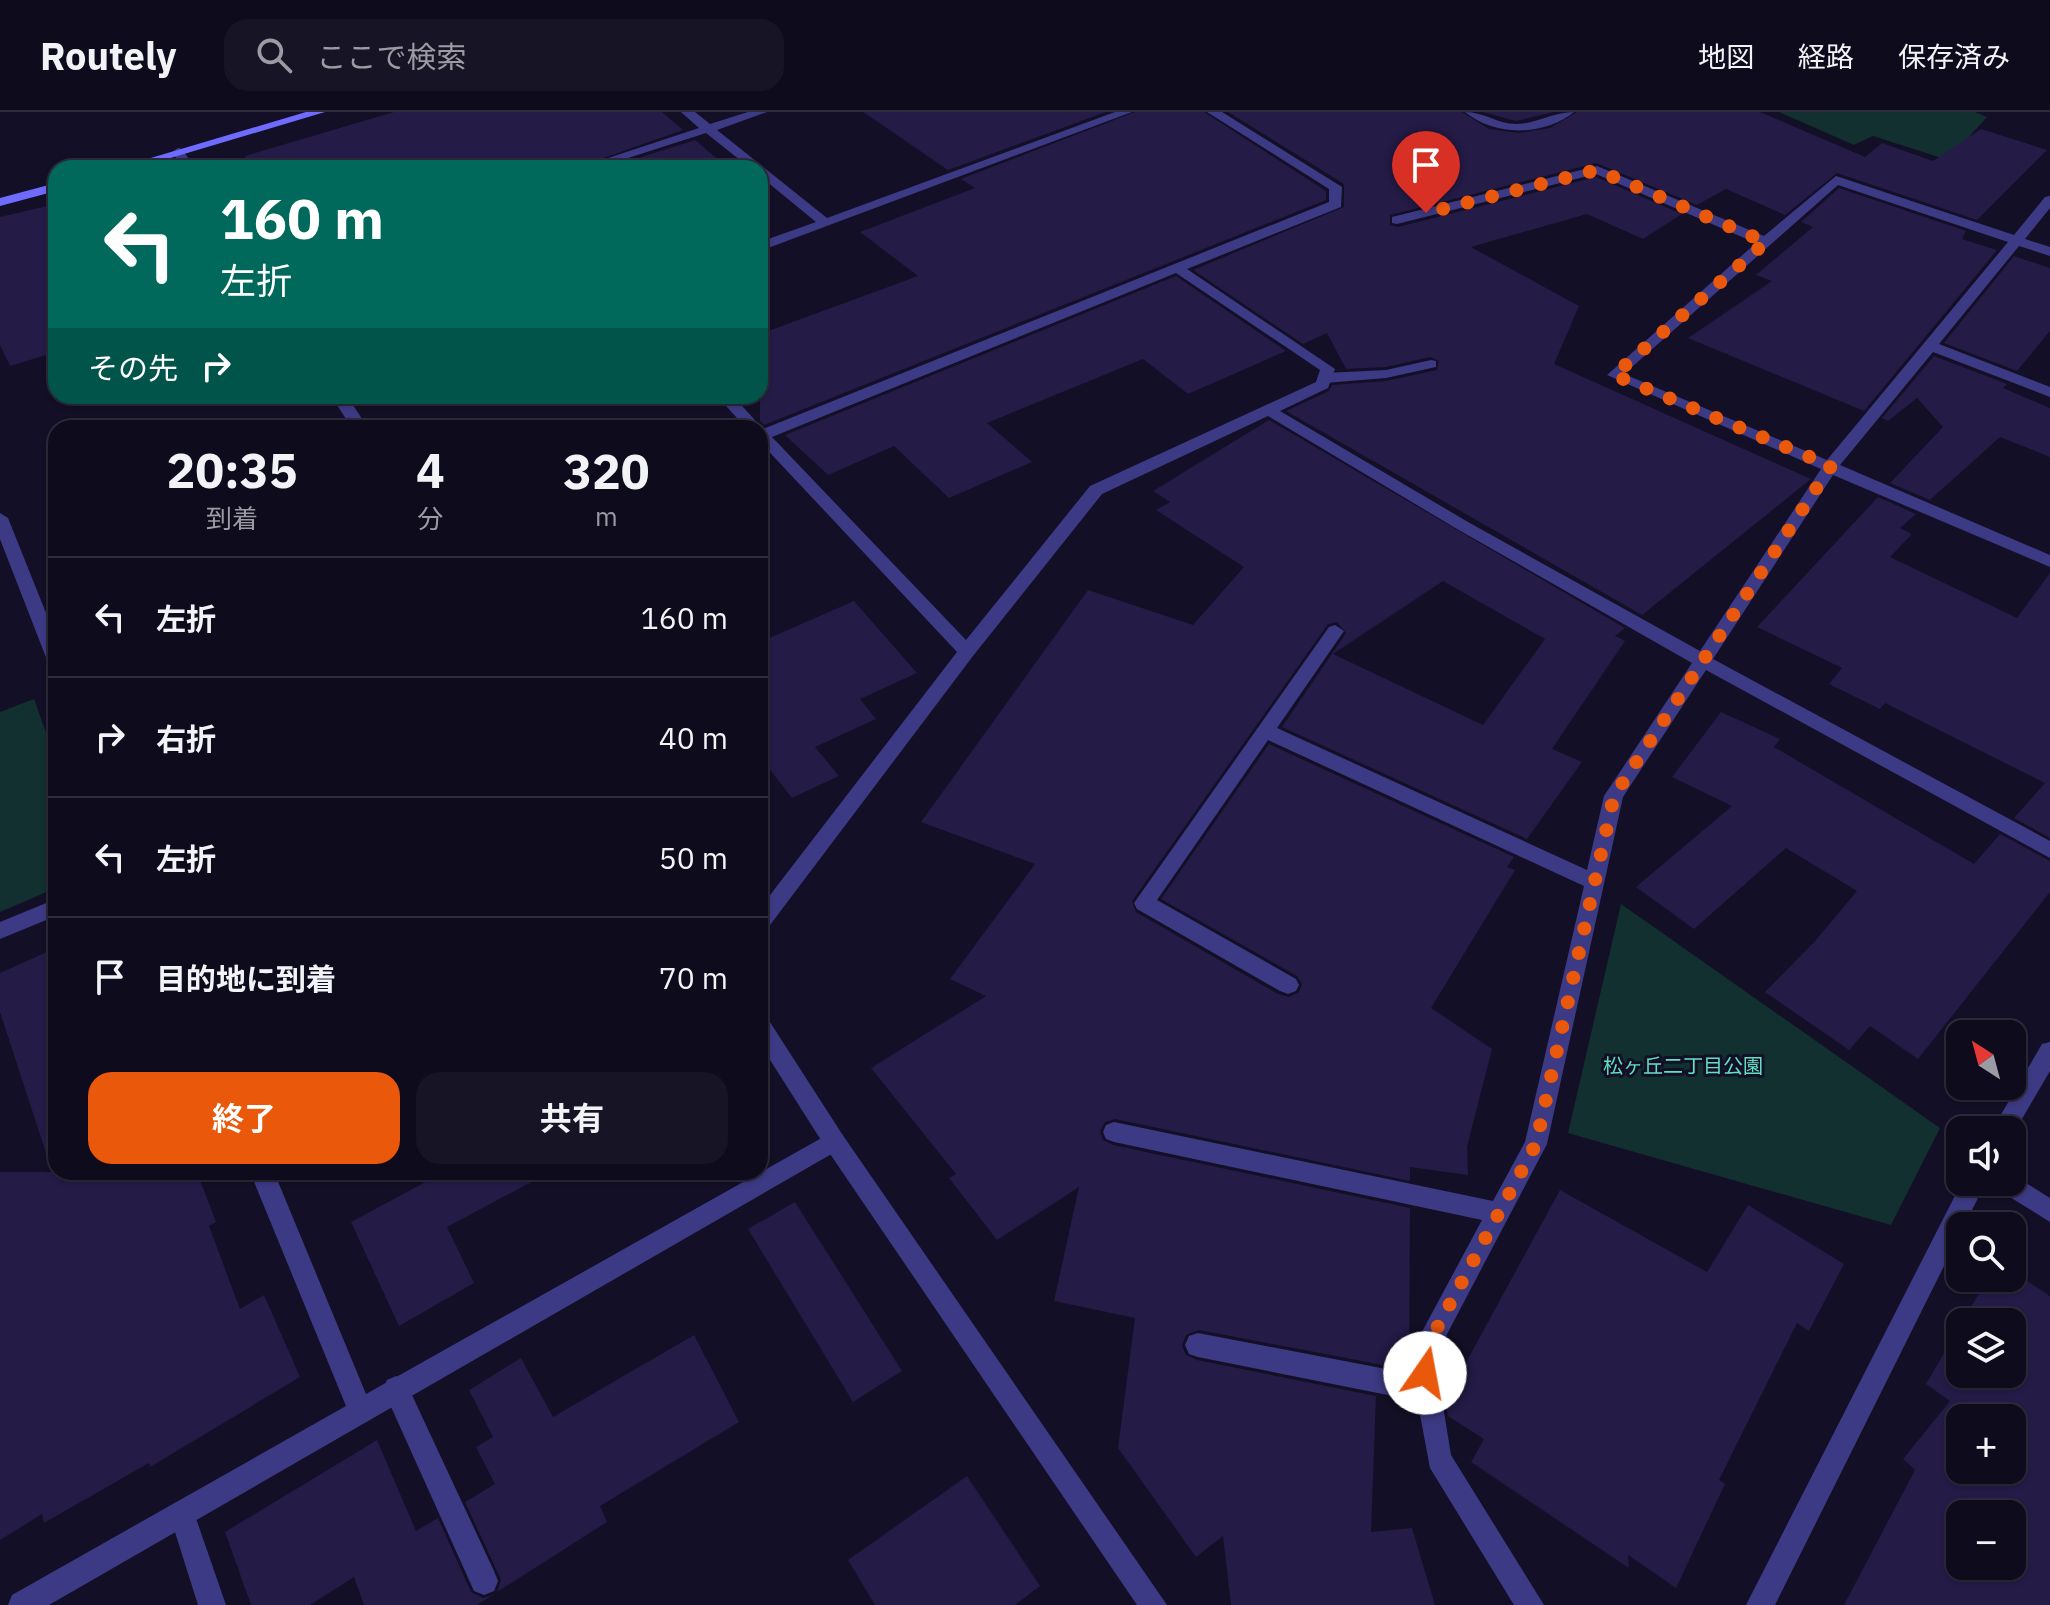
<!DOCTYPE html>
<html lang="ja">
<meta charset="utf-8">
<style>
body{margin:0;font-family:"IBM Plex Sans","Noto Sans JP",sans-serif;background:#171425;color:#f1f3f6;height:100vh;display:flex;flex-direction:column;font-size:30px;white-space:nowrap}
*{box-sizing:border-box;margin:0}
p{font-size:26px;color:#9b9ba3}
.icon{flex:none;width:44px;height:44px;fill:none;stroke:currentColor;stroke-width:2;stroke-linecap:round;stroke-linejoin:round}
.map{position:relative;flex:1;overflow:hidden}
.side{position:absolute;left:48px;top:308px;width:720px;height:760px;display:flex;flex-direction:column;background:#0e0b1c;border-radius:24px;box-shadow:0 2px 6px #0004,0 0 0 2px #2e2b3b}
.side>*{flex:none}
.guide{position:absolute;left:48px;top:48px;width:720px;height:244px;border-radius:24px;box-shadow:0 2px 6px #0004,0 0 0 2px #2e2b3b;background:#00695c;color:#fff;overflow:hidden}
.needle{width:52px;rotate:324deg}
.fabs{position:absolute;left:1946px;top:908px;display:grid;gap:16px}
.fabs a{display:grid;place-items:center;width:80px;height:80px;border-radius:16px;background:#0e0b1c;box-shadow:0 2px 6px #0004,0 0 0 2px #2e2b3b;font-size:40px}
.pin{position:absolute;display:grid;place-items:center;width:68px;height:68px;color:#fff;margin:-82px -34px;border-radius:50% 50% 50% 0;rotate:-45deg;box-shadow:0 0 8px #0007}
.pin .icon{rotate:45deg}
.me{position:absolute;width:88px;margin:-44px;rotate:12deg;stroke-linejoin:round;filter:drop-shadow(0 0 6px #0008)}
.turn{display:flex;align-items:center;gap:28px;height:168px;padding:0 40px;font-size:36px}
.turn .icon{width:104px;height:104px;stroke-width:2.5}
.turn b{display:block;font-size:56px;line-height:68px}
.then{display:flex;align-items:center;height:76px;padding:0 40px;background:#0003;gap:16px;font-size:30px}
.eta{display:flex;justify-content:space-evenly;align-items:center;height:136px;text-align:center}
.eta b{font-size:48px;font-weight:700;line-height:56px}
.primary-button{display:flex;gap:16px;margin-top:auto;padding:16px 40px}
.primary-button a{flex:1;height:92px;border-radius:24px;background:#ea580c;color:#fff;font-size:32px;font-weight:700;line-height:92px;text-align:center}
.primary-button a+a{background:#171425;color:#f1f3f6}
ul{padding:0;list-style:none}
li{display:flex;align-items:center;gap:24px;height:120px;padding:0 40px;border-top:2px solid #2e2b3b}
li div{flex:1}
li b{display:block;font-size:30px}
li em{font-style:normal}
header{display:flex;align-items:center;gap:48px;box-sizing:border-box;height:112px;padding:0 40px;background:#0e0b1c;border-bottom:2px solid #2e2b3b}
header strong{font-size:38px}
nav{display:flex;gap:44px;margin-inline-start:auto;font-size:28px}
.search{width:560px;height:72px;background:#171425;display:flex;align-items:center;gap:20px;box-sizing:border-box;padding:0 28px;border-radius:24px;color:#9b9ba3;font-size:30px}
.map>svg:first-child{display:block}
.green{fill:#12302f}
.building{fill:#241b47;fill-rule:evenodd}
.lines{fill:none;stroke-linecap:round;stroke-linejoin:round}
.service{fill:#3d3a85;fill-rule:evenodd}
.minor{fill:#3d3a85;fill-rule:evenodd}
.tertiary{fill:#3d3a85;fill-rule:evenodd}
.secondary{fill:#6f6bff;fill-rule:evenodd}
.route{stroke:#ea580c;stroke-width:14;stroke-dasharray:0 25.2}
.labels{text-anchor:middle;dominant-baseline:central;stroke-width:6;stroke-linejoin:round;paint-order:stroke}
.park-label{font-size:20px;fill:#5fe0c0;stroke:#130f26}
</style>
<header>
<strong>Routely</strong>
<div class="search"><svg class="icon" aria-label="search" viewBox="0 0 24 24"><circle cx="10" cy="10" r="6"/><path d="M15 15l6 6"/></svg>ここで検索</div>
<nav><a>地図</a><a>経路</a><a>保存済み</a></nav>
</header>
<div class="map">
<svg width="2050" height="1493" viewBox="0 0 2050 1493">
<rect width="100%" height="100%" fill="#130f26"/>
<g class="green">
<polygon points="1779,0 1975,0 1987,5 1948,48 1873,24 1854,33"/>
<polygon points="34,587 56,648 56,776 0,800 0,600"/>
<polygon points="1621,792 1940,1016 1891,1113 1568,1021"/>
</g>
<g class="building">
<polygon points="394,0 662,0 683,18 575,56 246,56 245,44"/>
<polygon points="863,0 1106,0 948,58"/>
<polygon points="1135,0 1204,0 1326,79 1326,88 764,313 760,309 760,222 918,164 860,120 975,76 961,67"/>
<polygon points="1228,0 1462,0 1489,17 1519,21 1550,16 1577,0 1760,0 1865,45 1882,31 1933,49 1981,17 2047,38 1977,108 1837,61 1785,103 1726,77 1697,93 1596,51 1390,103 1390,113 1398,115 1596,65 1682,102 1643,127 1587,102 1471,135 1579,194 1554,252 1811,367 1642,503 1286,299 1329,279 1332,273 1386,269 1437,258 1439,249 1430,245 1386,255 1346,257 1327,221 1303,232 1193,158 1344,95 1344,72"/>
<polygon points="1483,0 1554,0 1516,9"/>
<polygon points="695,28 728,56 607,56"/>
<polygon points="1839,76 1966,119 1962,127 1997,138 1864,299 1688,226 1772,169 1756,163 1813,115 1801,110"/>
<polygon points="56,92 56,240 10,254 0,233 0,105"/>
<polygon points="2014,144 2050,156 2050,219 2017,259 1944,231"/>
<polygon points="1176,164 1286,239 1188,282 1143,247 987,311 1032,350 949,386 894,334 828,363 785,323"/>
<polygon points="1934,244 2007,272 2003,276 2050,296 2050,345 2000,325 1930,388 1890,371 1943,315 1917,286 1888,309 1882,306"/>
<path d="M1269,308L1625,516L1615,524L1625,529L1552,637L1582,650L1527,727L1282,615L1346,521L1337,510L1328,512L1132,789L1136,800L1278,882L1289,885L1299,880L1302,872L1297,864L1161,787L1269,632L1514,745L1507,755L1515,758L1431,896L1492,937L1467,1035L1468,1063L1410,1055V1069L1115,1007L1105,1010L1100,1019L1103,1028L1113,1033L1410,1096L1409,1258L1199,1218L1186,1223L1182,1234L1186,1243L1197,1248L1376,1284L1371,1420L1412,1416L1435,1493H1231L1223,1424L1196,1445L1118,1336L1135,1206L1054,1189L1079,1075L997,1128L949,1066L956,1062L871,956L986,884L950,867L1035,752L921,710L1088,478L1193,513L1244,455L1156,398L1170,390L1153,379ZM1443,469L1545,527L1483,613L1333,542Z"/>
<polygon points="1878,385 1916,402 1900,416 1912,422 1890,445 2017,506 2050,461 2050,726 2014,706 2045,671 1885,591 1880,597 1829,572 1842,556 1757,515"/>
<polygon points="854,489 917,561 860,587 876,607 815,635 839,664 792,686 760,645 760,530"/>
<polygon points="1721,600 1780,627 1774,635 1974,752 2000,722 2050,749 2050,780 1918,947 1870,914 1849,938 1765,880 1816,828 1857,779 1786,736 1694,817 1636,775 1732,694 1672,665"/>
<polygon points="56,836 56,1042 47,1044 0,900 0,861"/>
<polygon points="0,1060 197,1060 216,1110 209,1114 240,1197 264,1183 300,1265 150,1355 149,1351 44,1411 42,1402 0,1428"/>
<polygon points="444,1060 550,1060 447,1115 474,1171 399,1214 351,1110"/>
<polygon points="1560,1078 1707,1160 1748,1093 1844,1152 1809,1219 1797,1211 1719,1368 1725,1372 1676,1476 1628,1443 1629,1456 1471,1350 1484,1327 1448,1304 1445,1289"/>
<polygon points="795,1090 902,1259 853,1290 748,1117"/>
<path d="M2012,1159L2050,1184V1493H1844L1915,1358L1903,1347L1950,1289L1926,1272L1960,1214V1262H2012V1210H1962L1988,1166H2012ZM1960,1306H2012V1358H1960ZM1960,1402H2012V1454H1960Z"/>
<polygon points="694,1223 739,1310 600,1394 607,1410 497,1480 501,1468 465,1390 495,1372 476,1335 493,1325 469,1278 521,1246 553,1305"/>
<polygon points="377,1328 416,1419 438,1406 471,1480 483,1486 493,1483 477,1493 364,1493 354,1465 310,1493 251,1493 225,1420"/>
<polygon points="967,1364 1040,1474 1015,1493 875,1493 848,1448"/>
</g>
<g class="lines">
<g class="service">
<polygon points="1431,248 1436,249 1436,255 1386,266 1325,271 1317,266 1325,261 1386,258"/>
<polygon points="1198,1221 1428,1265 1437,1269 1441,1278 1437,1287 1428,1291 1198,1245 1189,1242 1185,1233 1189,1224"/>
<polygon points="396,1264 405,1268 494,1459 498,1469 494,1479 484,1483 474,1479 383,1277 387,1268"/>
<polygon points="182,1388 191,1392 226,1493 198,1493 169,1401 173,1392"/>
</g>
<g class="minor">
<polygon points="681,0 695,0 710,12 748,0 767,0 717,18 827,106 1115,0 1132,0 760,139 760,130 816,110 760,64 760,56 750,56 706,21 597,56 578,56 699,16"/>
<path d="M1207,0H1222L1342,75L1341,95L1187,157L1335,257L1328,276L1280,299L1468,410L1700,539L1821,357L1607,263L1756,131L1596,62L1397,112L1392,111V105L1597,54L1764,124L1836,64L2014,123L2045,85L2050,84V96L2025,127L2050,135V144L2019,134L1939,232L2050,275V285L1933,240L1840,353L2050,443V455L1833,363L1713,547L2050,729V746L1706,558L1623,685L1547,1032L1435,1245L1451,1343L1544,1493H1514L1430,1356L1409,1244L1482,1108L1114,1030L1106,1027L1103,1020L1106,1013L1114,1010L1493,1089L1525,1030L1584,774L1268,628L1157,788L1296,867L1299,873L1296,879L1288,882L1280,879L1137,797L1134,791L1329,515L1335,513L1344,519L1277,616L1587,758L1604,684L1692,551L1457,417L1268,304L1102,382L973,544L767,817L760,819V796L957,540L760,330V316H746L717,284H733L763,317L1329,90V77ZM1838,73L2008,130L1827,348L1624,262ZM1176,161L1320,258L1316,270L1090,374L966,528L772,325Z"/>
<path d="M1465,0C1484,0 1498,12 1516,12C1536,12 1553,0 1574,0C1544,24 1495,25 1465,0Z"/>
<polygon points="0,401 8,406 56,526 56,554 47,548 0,427"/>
<polygon points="56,787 56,804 0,827 0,810"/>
<polygon points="2050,930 2050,959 2012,1024 2012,1018 1992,1018 2042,932"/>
<polygon points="834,1019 842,1022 845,1029 842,1036 49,1493 8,1493 12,1483 346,1294 250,1060 274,1060 366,1282"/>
<polygon points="2012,1062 2050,1086 2050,1110 1997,1077 1993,1070 2012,1070"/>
<polygon points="1962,1070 1986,1070 1964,1114 1960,1114 1960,1122 1775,1493 1746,1493"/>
</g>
<g class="tertiary">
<polygon points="178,36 182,37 195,56 183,56 172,40"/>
<polygon points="331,284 347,284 368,316 352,316"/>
<polygon points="760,904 768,907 842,1022 1167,1493 1137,1493 826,1036 760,932"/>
</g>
<g class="secondary">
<polygon points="306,0 325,0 137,56 117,56"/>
<polygon points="56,71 56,79 0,94 0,86"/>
</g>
</g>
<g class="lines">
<polyline class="route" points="1425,1261 1422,1244 1536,1032 1614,684 1831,354 1614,263 1766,130 1597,58 1426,101"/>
</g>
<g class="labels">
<g class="park-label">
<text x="1683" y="953">松ヶ丘二丁目公園</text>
</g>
</g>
</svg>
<div class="fabs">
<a><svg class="needle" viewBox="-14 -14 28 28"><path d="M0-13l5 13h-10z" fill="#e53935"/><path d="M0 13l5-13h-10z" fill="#9b9ba3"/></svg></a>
<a><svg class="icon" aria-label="sound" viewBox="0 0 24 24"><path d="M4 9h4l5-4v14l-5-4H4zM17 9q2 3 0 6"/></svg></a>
<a><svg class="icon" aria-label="search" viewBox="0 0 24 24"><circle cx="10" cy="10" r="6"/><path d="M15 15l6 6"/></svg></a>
<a><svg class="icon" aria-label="layers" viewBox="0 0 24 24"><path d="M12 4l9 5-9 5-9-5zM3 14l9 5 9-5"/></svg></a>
<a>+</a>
<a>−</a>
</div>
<div class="pin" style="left:1426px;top:101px;background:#d93025"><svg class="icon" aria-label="arrive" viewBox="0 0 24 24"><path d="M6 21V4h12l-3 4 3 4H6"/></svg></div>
<svg class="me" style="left:1425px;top:1261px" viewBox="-20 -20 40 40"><circle r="19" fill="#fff"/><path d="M0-13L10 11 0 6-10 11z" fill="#ea580c"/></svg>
<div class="guide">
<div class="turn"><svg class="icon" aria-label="left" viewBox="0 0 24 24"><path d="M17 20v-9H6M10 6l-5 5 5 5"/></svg><div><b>160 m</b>左折</div></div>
<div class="then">その先<svg class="icon" aria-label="right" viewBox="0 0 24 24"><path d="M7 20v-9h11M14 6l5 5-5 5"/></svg></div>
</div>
<section class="side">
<div class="eta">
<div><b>20:35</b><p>到着</p></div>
<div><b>4</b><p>分</p></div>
<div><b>320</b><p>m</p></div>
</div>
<ul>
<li><svg class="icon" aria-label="left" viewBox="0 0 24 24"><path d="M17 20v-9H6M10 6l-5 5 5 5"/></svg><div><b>左折</b></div><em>160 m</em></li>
<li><svg class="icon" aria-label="right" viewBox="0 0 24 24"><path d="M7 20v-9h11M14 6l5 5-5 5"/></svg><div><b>右折</b></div><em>40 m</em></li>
<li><svg class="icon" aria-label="left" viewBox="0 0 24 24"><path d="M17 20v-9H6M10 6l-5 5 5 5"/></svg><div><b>左折</b></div><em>50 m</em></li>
<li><svg class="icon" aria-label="arrive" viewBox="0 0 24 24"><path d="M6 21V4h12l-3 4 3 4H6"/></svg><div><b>目的地に到着</b></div><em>70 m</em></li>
</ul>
<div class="primary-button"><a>終了</a><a>共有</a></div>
</section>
</div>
